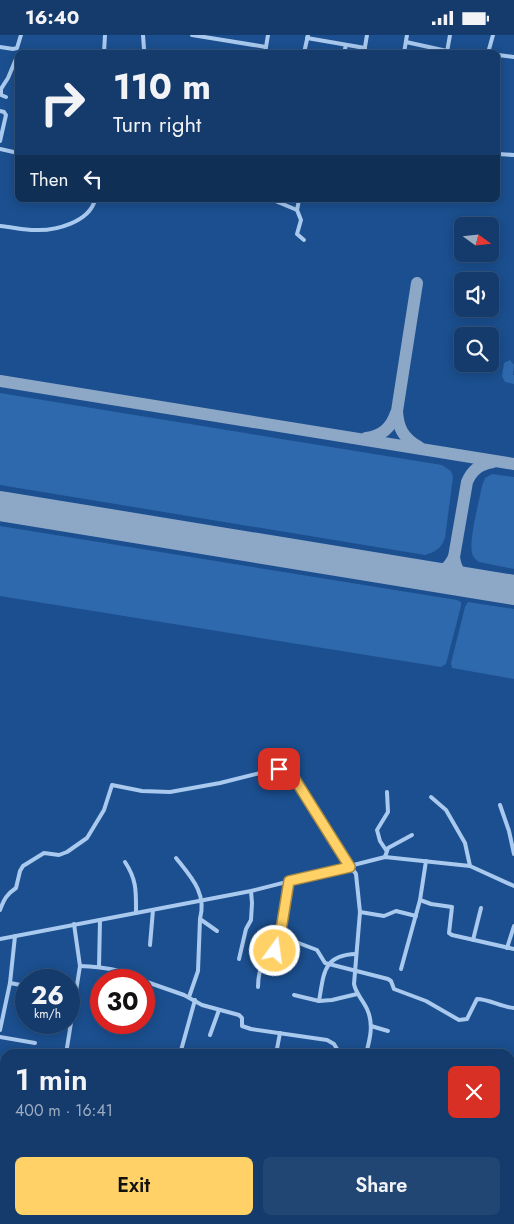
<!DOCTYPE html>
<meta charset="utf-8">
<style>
body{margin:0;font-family:Jost,sans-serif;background:#214673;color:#f1f3f6;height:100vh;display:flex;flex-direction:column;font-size:19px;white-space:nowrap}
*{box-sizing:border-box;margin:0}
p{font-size:16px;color:#9dadc1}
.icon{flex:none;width:28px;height:28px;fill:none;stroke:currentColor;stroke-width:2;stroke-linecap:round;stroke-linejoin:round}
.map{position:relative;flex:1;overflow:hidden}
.side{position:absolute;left:0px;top:1014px;width:515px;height:176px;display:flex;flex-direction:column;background:#143b6b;border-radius:15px 15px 0 0;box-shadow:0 2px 12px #0003,0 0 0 1px #33557e}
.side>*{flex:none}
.top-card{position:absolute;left:15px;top:15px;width:485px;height:152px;border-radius:8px;box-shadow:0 2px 12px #0003,0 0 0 1px #33557e;background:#143b6b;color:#f1f3f6;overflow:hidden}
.needle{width:32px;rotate:105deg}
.controls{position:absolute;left:454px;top:182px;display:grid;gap:10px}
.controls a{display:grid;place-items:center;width:45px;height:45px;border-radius:8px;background:#143b6b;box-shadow:0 2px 12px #0003,0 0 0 1px #33557e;font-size:25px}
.speed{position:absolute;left:15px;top:934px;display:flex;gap:10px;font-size:25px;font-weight:700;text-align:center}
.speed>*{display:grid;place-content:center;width:65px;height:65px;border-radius:50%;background:#143b6b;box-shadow:0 2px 12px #0003,0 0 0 1px #33557e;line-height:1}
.speed small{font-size:12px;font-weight:400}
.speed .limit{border:8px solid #d22;background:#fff;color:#111}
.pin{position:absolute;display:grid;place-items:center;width:42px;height:42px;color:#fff;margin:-21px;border-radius:10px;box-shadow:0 2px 8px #0006}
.me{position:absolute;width:55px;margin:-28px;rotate:14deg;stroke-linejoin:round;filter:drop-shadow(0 0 4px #0008)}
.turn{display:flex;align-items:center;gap:18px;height:105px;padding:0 15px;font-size:22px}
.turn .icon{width:65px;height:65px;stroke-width:2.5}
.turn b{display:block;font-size:35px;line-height:42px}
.then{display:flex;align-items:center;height:48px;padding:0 15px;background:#0003;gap:10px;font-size:19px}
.round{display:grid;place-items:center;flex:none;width:52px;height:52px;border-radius:8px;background:#214673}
.overview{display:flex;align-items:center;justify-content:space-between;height:85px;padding:0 15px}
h1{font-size:30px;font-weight:600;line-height:38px}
.action{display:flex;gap:10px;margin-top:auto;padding:10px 15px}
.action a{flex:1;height:58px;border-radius:8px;background:#ffd166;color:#111;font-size:20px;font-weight:600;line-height:58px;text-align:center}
.action a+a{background:#214673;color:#f1f3f6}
.status{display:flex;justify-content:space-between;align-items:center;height:35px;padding:0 25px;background:#143b6b;direction:ltr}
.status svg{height:14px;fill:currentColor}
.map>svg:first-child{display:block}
.green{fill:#2e69ad}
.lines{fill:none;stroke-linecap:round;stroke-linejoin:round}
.taxiway{stroke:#8da7c7;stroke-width:12}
.runway{stroke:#8da7c7;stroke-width:30}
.street{stroke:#a9c9ee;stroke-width:4}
.secondary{stroke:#d6e6fa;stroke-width:5.5}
.route-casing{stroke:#a68842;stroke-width:12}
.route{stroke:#ffd166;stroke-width:9}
</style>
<div class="status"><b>16:40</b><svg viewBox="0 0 49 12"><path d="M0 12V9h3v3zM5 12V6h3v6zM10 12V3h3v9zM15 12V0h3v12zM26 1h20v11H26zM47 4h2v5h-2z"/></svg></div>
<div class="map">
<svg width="514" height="1189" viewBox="0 0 514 1189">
<rect width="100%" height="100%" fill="#1b4f8f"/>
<g class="green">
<polygon points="510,325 514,330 513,340 514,340 514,349 505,347 502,341 504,328"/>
<path d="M0,358L442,430L451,436L453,442L445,503C441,514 435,517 425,520L0,450Z"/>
<path d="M492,439L514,442V534L479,527C475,524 473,522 472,518C469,504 479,467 482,451L485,443Z"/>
<polygon points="0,491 457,565 461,567 461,571 446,629 441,632 0,561"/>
<polygon points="468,567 514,574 514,644 452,633 451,628 465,572"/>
</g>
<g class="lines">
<g class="taxiway">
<path d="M417,248L397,376C398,393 403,403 419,412"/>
<polyline points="0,346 514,429"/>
<path d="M366,403C382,401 391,393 396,378"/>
<path d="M454,522C456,537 463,544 477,549"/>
<path d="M428,541C441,539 448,534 454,522L467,447C472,435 480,429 493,427"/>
</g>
<polyline class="runway" points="0,471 514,555"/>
<g class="street">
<polyline points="143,0 144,14 146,18"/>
<polyline points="192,0 266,12"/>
<polyline points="307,3 365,13"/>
<polyline points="406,7 456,18"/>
<polyline points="0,12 13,14 17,13 21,0"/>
<polyline points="447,17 450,0"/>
<polyline points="104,18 105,0"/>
<polyline points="265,18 268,0"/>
<polyline points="304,18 308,0"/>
<polyline points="344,18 346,10"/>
<polyline points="364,18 367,0"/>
<polyline points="404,18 407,0"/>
<polyline points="488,18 493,0"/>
<polyline points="498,20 514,22"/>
<polyline points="6,62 1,60 1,54 8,43 18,19"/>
<polyline points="0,76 4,77 6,80 0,106"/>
<polyline points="0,114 18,118"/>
<polyline points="498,119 514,120"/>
<polyline points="273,165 297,175 301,185 297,199 304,205"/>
<polyline points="297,175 299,165"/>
<path d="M0,191C12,192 24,195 35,195C56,196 89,187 95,165"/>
<polyline points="431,762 446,775 465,808 470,831"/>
<polyline points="500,770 509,796 514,819"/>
<polyline points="386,815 380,806 377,795 388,777 387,757"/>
<polyline points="385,822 388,813 412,800"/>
<path d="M176,823C191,842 207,858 200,884L217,896"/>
<path d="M125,827C137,845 136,857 136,878"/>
<path d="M289,846L280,901L317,915L325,928L388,944L391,946L394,954L426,966L459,985L467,984L477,964C489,964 501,972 514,973"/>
<polyline points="420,865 431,869 452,872 449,898 452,900 514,914"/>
<path d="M0,875C4,864 7,859 16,853L20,836L23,831L44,818L59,820L67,817L87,803L104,775L112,750L142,756L170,757L220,748L272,735H285L291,738L341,818L356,839L360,877L354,949C356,959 363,965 367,974C374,989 370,1004 366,1019"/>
<polyline points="360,877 384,881 396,876 416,881"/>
<polyline points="0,904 251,856 385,822 470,831 514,851"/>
<polyline points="473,905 481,873"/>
<polyline points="150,910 153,875"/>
<polyline points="507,913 514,891"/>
<polyline points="239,924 246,894 251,885 252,868 251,856"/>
<path d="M80,931C101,932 123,934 141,945"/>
<polyline points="99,932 100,885"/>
<polyline points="401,934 420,865 426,826"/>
<polyline points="144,946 184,960 202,970 239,980 242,983 242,991 251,994 327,1005 334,1009 340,1019"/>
<polyline points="10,948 26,951"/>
<path d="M258,952C258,942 259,934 265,925L271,924L280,901"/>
<polyline points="294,960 319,966 332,965 357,959"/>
<polyline points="189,962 198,936 200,884"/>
<path d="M319,966C324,938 323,920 356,919"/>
<polyline points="371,991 388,996"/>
<polyline points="0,995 10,948 15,901"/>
<polyline points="210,1000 219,975"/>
<polyline points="0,1002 35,1008"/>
<polyline points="128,1018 130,1019"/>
<polyline points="66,1019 80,931 74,889"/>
<polyline points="180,1019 195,965"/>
<polyline points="276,1019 280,998"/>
<polyline points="510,1046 514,1046"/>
<polyline points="0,1053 5,1055"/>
<polyline points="0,1102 5,1102"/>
<polyline points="510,1109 514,1112"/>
<polyline points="0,1135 5,1135"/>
<polyline points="128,1185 129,1189"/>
<polyline points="314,1185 322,1189"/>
<polyline points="334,1189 335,1185"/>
</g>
<g class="secondary">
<polyline points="510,1142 514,1139"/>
<polyline points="442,1189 448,1185"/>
</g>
</g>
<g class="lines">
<defs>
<polyline id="route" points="275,916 280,901 289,846 350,832 291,738 279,734"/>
</defs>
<use href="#route" class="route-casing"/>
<use href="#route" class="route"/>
</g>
</svg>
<div class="controls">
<a><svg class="needle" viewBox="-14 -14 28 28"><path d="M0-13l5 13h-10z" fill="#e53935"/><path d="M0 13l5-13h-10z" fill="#9dadc1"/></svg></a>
<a><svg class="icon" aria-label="sound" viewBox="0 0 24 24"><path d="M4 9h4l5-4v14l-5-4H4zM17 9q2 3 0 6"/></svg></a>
<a><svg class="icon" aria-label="search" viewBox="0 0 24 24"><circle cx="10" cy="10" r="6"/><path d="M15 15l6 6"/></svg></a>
</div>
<div class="speed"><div>26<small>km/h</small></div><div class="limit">30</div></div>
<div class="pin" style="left:279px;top:734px;background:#d93025"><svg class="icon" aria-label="arrive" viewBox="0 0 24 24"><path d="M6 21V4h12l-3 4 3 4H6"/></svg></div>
<svg class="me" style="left:275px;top:916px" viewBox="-20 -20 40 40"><circle r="17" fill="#ffd166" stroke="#fff" stroke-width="3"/><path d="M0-11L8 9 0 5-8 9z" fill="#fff"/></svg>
<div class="top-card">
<div class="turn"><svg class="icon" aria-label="right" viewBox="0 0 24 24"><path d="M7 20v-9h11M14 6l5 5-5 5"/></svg><div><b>110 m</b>Turn right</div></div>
<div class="then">Then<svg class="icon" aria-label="left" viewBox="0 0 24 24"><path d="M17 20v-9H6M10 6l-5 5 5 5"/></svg></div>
</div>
<section class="side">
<div class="overview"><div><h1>1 min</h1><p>400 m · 16:41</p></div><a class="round" style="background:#d93025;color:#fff"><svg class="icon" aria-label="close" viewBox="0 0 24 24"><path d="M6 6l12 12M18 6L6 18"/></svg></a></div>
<div class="action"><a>Exit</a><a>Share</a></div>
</section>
</div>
